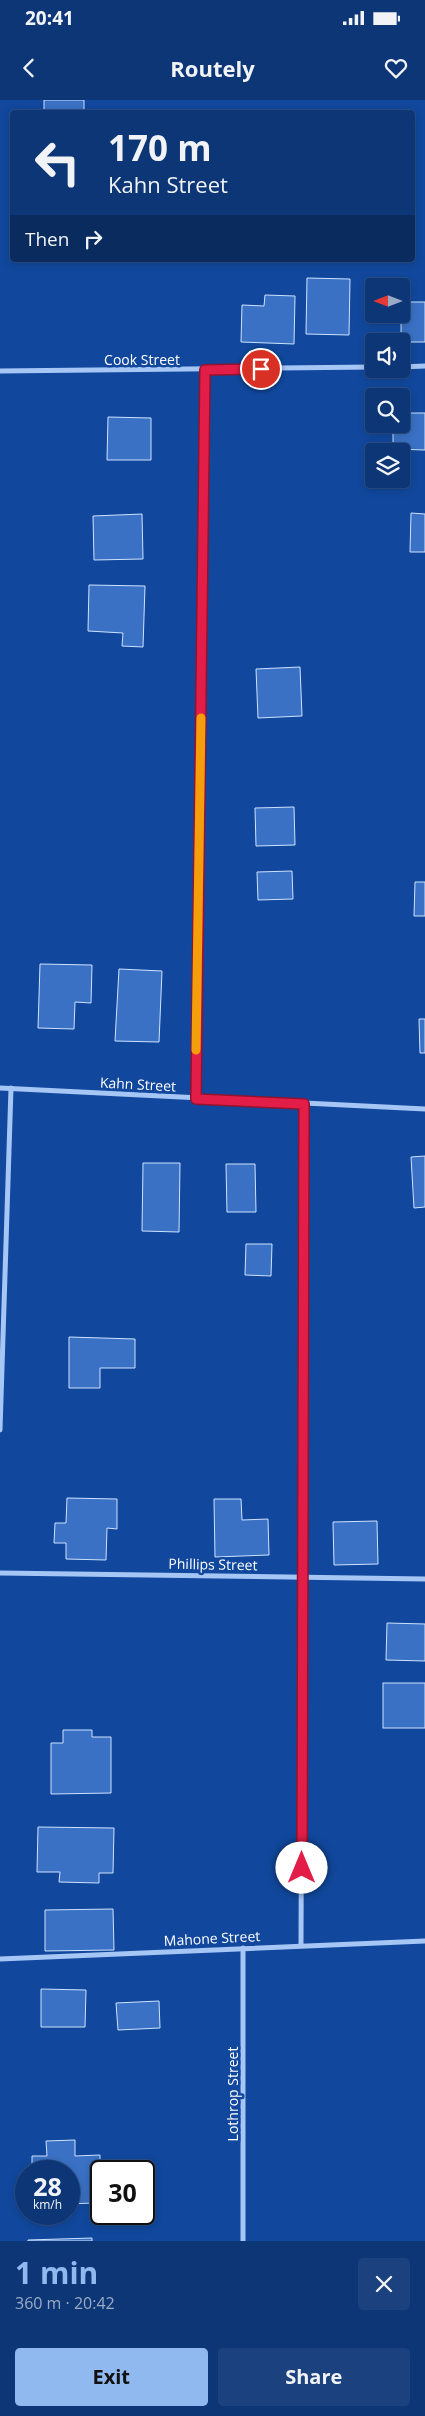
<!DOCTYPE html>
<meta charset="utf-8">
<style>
body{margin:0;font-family:"Open Sans",sans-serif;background:#1b417e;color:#f1f3f6;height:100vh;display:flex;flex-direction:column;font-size:19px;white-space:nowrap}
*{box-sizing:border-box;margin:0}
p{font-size:16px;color:#9aabc5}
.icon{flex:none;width:28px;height:28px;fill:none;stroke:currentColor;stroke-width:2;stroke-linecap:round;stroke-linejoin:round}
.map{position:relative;height:2141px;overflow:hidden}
.side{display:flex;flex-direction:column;background:#0d3676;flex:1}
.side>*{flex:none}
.banner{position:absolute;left:10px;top:10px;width:405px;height:152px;border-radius:5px;box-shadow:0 2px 8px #0003,0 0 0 1px #2d5088;background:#0d3676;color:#f1f3f6;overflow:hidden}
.needle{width:32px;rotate:270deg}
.tools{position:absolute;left:365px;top:178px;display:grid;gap:10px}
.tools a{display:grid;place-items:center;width:45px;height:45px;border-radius:5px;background:#0d3676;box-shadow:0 2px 8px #0003,0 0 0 1px #2d5088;font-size:25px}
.speed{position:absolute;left:15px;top:2060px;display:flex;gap:10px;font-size:25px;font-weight:700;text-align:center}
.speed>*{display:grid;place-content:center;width:65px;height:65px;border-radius:50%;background:#0d3676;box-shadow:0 2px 8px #0003,0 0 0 1px #2d5088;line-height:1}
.speed small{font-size:12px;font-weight:400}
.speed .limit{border:2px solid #111;border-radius:8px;background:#fff;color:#111}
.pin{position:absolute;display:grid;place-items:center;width:42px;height:42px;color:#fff;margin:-21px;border:2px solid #fff;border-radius:50%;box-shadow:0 1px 5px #0007}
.me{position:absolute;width:55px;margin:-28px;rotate:0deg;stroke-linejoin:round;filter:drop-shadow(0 0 4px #0008)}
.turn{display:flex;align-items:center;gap:18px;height:105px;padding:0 15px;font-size:22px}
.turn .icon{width:65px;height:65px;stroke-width:2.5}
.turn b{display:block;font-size:35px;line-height:42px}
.then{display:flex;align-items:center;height:48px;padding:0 15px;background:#0003;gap:10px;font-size:19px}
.round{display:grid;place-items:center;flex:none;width:52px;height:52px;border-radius:5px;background:#1b417e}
.head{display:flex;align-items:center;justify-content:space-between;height:85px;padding:0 15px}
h1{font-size:30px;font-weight:700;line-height:38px;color:#90b9f0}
.primary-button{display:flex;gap:10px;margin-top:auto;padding:10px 15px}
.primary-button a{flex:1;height:58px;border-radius:5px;background:#90b9f0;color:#111;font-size:20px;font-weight:700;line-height:58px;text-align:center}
.primary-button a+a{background:#1b417e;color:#f1f3f6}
.status{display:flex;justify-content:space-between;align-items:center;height:35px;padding:0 25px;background:#0d3676;direction:ltr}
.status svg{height:14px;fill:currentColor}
header{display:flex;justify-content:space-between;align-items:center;height:65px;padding:0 15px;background:#0d3676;font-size:22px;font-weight:700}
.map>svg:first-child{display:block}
.building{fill:#3a71c4;stroke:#cfe2fe}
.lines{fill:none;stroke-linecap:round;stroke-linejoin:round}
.street{stroke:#a6c6f5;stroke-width:5}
.route-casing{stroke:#92132f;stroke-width:12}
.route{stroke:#e11d48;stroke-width:9}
.slow{stroke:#f59e0b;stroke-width:9}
.labels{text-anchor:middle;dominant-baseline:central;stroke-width:5;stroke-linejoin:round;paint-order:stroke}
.street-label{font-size:14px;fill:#fff;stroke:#11489d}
</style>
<div class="status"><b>20:41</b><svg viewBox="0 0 49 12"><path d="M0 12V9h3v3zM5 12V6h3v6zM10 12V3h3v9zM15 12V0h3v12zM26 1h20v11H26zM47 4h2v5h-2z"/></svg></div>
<header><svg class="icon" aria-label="back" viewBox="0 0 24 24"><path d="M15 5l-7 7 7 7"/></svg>Routely<svg class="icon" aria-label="heart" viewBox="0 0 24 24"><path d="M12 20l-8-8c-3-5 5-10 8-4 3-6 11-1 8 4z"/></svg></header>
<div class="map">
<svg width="425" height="2141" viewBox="0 0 425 2141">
<rect width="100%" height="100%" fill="#11489d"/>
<g class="building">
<rect x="44" y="0" width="40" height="12"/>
<polygon points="307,178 350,179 349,235 306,234"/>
<polygon points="265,195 295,196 294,244 241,242 242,205 264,206"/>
<rect x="401" y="202" width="24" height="40"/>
<polygon points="401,313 425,313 425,350 393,349 393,324 401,324"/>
<polygon points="108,317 151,318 151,360 107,360"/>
<polygon points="411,413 425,414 425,452 410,452"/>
<polygon points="142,414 143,459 94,460 93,416"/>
<polygon points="89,485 145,486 143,547 122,546 123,533 88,531"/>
<polygon points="300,567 302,616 258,618 256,569"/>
<polygon points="294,707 295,745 256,746 255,708"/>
<polygon points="292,771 293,799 258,800 257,772"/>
<polygon points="415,782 425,782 425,816 414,816"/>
<polygon points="40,864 92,865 91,903 75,902 74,929 38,928"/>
<polygon points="119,869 162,871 159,942 115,941"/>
<polygon points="419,919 425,919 425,953 420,953"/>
<polygon points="425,1056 425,1107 414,1108 411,1057"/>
<polygon points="143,1063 180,1063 179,1132 142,1131"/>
<polygon points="226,1064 255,1064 256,1112 227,1112"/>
<polygon points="246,1144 272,1144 271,1176 245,1175"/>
<polygon points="69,1237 135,1239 135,1268 100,1268 100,1288 69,1288"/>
<polygon points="67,1398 117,1399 117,1429 107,1428 106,1460 66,1459 66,1443 54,1443 55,1423 66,1423"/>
<polygon points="214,1399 241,1399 242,1420 268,1419 269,1455 215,1457"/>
<polygon points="377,1421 378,1464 334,1465 333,1422"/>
<polygon points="387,1523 425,1524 425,1561 386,1560"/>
<rect x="383" y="1583" width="42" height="45"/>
<polygon points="63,1630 92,1630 92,1637 111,1637 111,1693 51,1694 51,1643 63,1643"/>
<polygon points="38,1727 114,1728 113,1773 99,1773 99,1783 59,1782 60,1772 37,1772"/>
<polygon points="113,1809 114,1850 45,1851 45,1810"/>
<polygon points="41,1889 86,1890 85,1927 41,1927"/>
<polygon points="159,1901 160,1928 118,1930 116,1903"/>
<polygon points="75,2040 75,2056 100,2055 100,2082 93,2082 93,2103 69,2104 69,2071 32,2071 32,2056 47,2056 46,2041"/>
<polygon points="153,2096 154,2112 144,2113 144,2097"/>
<polygon points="92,2138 92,2141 28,2141 28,2140"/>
</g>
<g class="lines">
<g class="street">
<polyline points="401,267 425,266"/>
<polyline points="0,271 374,267"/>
<polyline points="0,988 425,1009"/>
<polyline points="196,999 205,269"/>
<polyline points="0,1330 11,988"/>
<polyline points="0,1473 425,1479"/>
<polyline points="301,1845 304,1004"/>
<polyline points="243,1848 243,2141"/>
<polyline points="0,1859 425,1841"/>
</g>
</g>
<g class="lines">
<defs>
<polyline id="route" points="261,269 205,270 196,999 304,1004 302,1768"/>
</defs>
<use href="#route" class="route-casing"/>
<use href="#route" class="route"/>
<polyline class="slow" points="196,950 201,618"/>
</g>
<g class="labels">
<g class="street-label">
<text x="142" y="259">Cook Street</text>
<text transform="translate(138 984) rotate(3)">Kahn Street</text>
<text transform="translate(213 1464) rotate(1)">Phillips Street</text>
<text transform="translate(212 1838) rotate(-3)">Mahone Street</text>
<text transform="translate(232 1994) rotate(-90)">Lothrop Street</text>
</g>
</g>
</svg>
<div class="tools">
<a><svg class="needle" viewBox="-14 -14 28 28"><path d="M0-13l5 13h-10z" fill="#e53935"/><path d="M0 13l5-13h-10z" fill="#9aabc5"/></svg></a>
<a><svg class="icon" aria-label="sound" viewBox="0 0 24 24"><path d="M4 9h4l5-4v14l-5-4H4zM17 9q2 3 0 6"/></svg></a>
<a><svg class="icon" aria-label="search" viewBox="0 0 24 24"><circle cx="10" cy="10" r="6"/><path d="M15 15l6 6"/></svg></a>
<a><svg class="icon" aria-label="layers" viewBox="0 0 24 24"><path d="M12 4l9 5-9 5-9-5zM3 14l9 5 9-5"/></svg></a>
</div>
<div class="speed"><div>28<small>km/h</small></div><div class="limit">30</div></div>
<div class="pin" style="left:261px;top:269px;background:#d93025"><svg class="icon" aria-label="arrive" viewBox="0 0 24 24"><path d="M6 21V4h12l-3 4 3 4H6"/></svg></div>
<svg class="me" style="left:302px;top:1768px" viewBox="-20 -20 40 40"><circle r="19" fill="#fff"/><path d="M0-13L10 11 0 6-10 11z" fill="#e11d48"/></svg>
<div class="banner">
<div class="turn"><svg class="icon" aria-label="left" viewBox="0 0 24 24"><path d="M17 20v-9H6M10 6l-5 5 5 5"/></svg><div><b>170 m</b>Kahn Street</div></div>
<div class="then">Then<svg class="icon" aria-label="right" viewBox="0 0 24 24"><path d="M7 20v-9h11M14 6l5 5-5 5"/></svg></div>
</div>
</div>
<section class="side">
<div class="head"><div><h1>1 min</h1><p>360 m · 20:42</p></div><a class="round"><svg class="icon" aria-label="close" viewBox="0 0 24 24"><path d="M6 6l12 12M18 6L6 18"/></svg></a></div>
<div class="primary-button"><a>Exit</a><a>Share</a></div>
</section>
